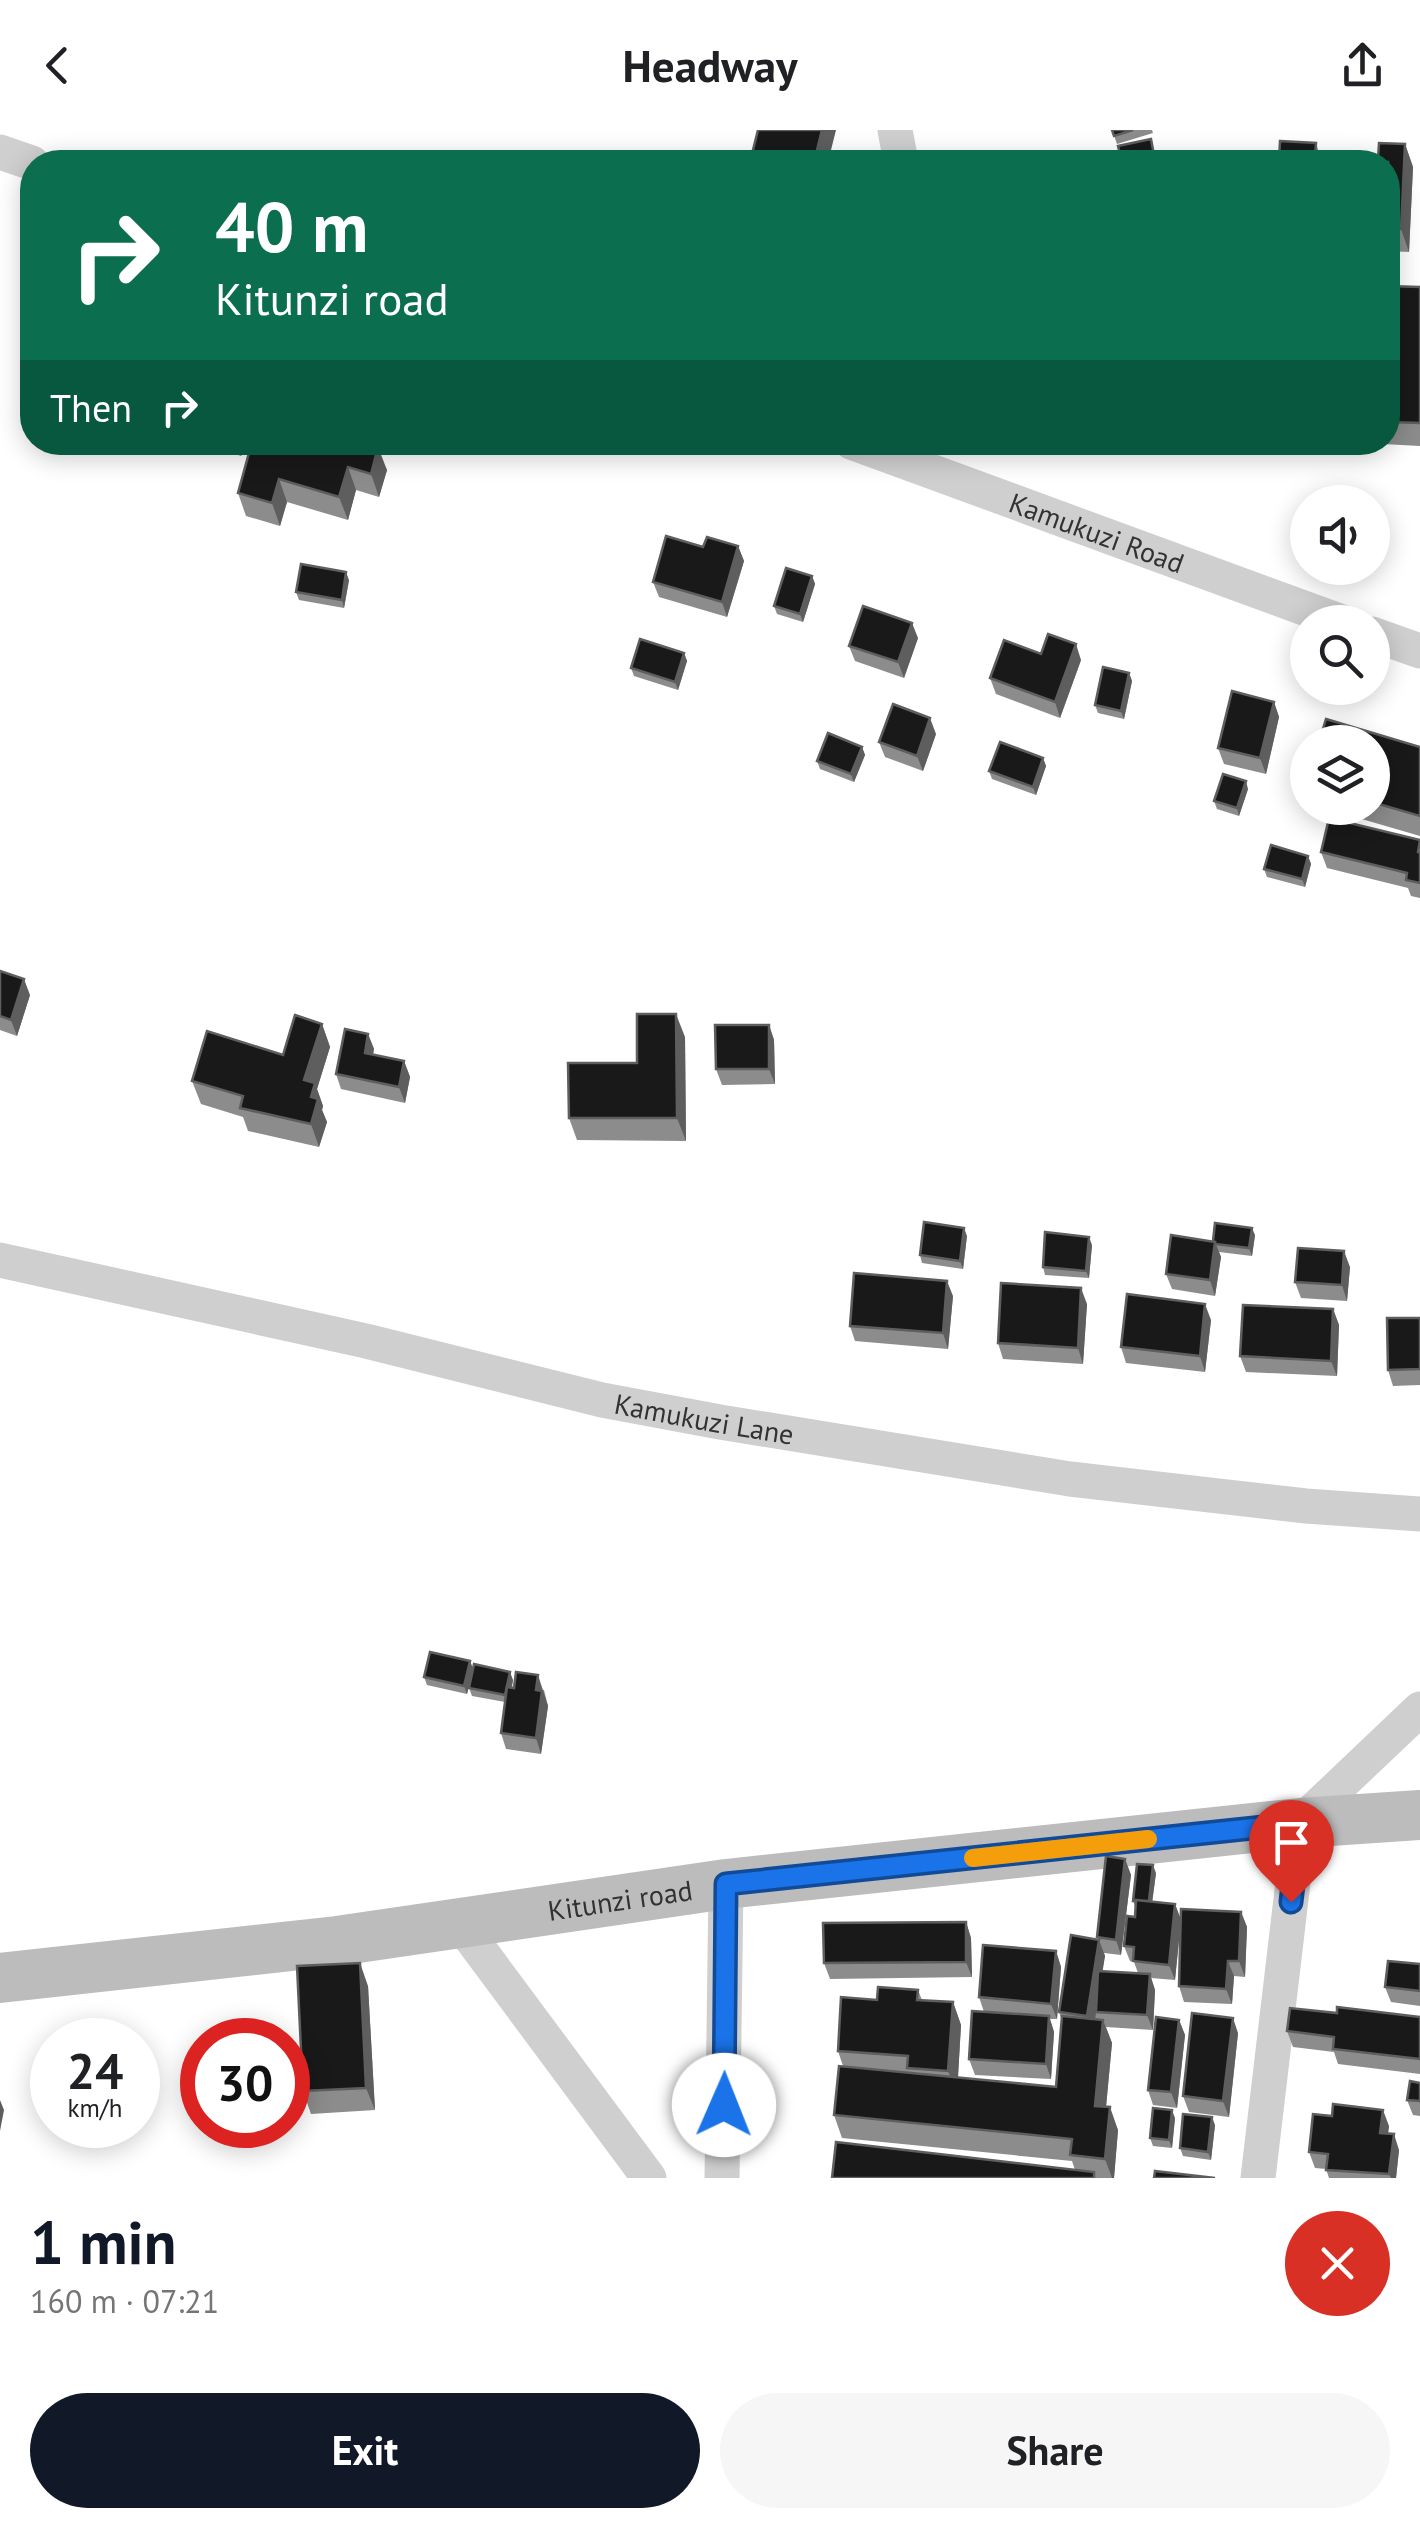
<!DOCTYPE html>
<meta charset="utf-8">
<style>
body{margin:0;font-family:"PT Sans",sans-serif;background:#f6f6f6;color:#202124;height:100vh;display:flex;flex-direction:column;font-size:38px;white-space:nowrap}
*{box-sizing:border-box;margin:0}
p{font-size:32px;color:#757577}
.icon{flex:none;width:55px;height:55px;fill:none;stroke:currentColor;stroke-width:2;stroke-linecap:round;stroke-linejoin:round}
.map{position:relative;height:2048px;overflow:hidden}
.details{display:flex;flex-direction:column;background:#fff;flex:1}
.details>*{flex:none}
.banner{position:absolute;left:20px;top:20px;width:1380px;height:305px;border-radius:40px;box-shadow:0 5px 25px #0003;background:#0b6e4f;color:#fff;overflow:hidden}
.controls{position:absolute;left:1290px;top:355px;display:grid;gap:20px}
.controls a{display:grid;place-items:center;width:100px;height:100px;border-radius:50%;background:#fff;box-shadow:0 5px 25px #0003;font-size:50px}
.speed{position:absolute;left:30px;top:1888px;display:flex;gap:20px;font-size:50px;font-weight:700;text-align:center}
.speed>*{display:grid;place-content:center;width:130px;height:130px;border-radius:50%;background:#fff;box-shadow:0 5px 25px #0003;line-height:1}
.speed small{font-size:25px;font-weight:400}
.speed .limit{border:15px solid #d22;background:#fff;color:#111}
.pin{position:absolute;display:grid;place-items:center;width:85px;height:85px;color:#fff;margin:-102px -42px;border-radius:50% 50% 50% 0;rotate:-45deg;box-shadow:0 0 10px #0007}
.pin .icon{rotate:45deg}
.me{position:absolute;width:110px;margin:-55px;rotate:1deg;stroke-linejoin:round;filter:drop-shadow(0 0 8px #0008)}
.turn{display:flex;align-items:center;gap:35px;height:210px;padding:0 30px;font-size:45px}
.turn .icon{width:130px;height:130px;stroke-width:2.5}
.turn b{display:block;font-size:70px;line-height:85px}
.then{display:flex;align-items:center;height:95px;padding:0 30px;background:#0003;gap:20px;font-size:38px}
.round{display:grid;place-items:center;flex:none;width:105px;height:105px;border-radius:52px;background:#f6f6f6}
.headline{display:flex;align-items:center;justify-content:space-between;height:170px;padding:0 30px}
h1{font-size:60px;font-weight:800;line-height:75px;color:#111827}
.action{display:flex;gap:20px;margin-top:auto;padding:20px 30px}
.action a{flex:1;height:115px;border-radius:60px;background:#111827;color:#fff;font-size:40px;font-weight:800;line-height:115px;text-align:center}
.action a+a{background:#f6f6f6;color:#202124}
header{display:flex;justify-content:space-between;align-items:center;height:130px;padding:0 30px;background:#fff;font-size:45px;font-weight:800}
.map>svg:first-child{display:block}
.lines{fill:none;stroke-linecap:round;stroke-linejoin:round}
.street{stroke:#cfcfcf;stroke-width:35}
.secondary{stroke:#bcbcbc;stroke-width:50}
.wall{fill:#8c8c8c}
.shaded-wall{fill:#5e5e5e}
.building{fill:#191919;stroke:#5e5e5e;stroke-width:2.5}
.route-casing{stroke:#114b97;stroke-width:25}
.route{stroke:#1a73e8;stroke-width:18}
.slow{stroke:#f59e0b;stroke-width:18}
.labels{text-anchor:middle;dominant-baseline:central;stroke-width:10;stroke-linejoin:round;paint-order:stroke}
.street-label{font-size:28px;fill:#323232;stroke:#fff}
</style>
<header><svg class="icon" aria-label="back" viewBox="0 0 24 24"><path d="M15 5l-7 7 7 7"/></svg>Headway<svg class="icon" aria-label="share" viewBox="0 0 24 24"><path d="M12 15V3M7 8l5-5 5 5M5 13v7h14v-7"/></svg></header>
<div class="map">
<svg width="1420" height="2048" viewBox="0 0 1420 2048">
<rect width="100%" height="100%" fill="#fff"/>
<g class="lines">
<g class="street">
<polyline points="895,0 901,32"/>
<polyline points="0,22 32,33"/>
<path id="s1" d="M851,312L1342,492"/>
<polyline points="1372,504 1420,521"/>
<path id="s2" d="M0,1130L366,1211L602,1270L720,1292L1070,1349L1306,1376L1420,1384"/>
<polyline points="459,1792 649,2048"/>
<polyline points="722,2048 726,1754"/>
<polyline points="1258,2048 1300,1693 1420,1579"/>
</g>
<path class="secondary" id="s3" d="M0,1848L337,1811L726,1754L1300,1693L1420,1685"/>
</g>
<g class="wall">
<polygon points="1112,0 1152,0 1153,3 1117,14"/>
<polygon points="1151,9 1157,32 1122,32"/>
<polygon points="1280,11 1316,13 1320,26 1378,29 1379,13 1405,14 1413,37 1409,122 1388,121 1388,32 1279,32"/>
<polygon points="1388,156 1420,157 1420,316 1383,314 1382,312 1388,312"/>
<polygon points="216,312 246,312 241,326 218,318"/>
<polygon points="369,312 368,314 387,340 379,367 356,360 348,390 287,372 280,396 246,386 238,363 284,317"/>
<polygon points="738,416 744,431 727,487 659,467 653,452 703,417"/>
<polygon points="812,446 815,454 803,492 777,484 774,476"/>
<polygon points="349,450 344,478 299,470 296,462"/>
<polygon points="918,508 904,548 855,531 849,516"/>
<polygon points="684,523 687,531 678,560 634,546 631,538"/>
<polygon points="1041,524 1081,530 1060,588 996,564 990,548"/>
<polygon points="1129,543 1132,551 1124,589 1098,583 1095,575"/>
<polygon points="1274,572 1279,587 1266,644 1224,634 1218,618"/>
<polygon points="936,604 923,641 885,627 879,612"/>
<polygon points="1372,612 1420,617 1420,706 1324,678 1372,678"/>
<polygon points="862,617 865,625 854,652 820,639 817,631"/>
<polygon points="1043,628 1046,636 1036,665 992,649 989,641"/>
<polygon points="1248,659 1239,686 1217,679 1214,671"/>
<polygon points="1420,710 1420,768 1411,766 1408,758 1327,738 1321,722"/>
<polygon points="1308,726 1311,734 1305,757 1267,747 1264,739"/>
<polygon points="0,841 30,865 17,906 0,900"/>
<polygon points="322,894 330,917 317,959 323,976 322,980 327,992 319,1017 248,1001 243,987 201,974 192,951 283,925"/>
<polygon points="769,895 774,910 775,954 722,955 716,939"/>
<polygon points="368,904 374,919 373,925 404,931 410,947 405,973 341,959 336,944"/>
<polygon points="685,907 686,1011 577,1010 569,988 637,933"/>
<polygon points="1255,1105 1252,1126 1219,1122 1221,1127 1215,1166 1172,1159 1166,1144 1213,1111"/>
<polygon points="967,1106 963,1139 922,1133 920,1125"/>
<polygon points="1092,1115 1089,1148 1045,1145 1043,1137"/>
<polygon points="1350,1137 1347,1171 1301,1168 1295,1152"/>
<polygon points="953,1166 948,1219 855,1211 850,1196"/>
<polygon points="1087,1174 1083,1234 1003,1229 998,1213"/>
<polygon points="1333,1179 1339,1195 1337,1246 1246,1242 1240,1226"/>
<polygon points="1420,1188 1420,1255 1393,1256 1388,1240"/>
<polygon points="1211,1190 1205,1242 1126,1233 1121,1217"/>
<polygon points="470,1531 473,1539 467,1564 427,1555 424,1547"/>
<polygon points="513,1550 512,1558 544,1560 548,1576 541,1624 506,1619 501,1603 505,1572 472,1566 469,1558"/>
<polygon points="1125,1729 1131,1745 1121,1825 1104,1823 1105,1826 1102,1841 1138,1843 1134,1832 1130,1831 1124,1816 1135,1787 1136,1779 1133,1771 1156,1743 1152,1772 1175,1774 1181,1790 1241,1782 1247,1797 1245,1847 1234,1846 1232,1874 1184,1872 1179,1856 1181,1790 1175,1850 1151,1848 1155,1860 1153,1900 1106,1897 1112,1913 1106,1977 1118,2000 1114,2048 832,2048 1075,2040 1072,2031 842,2008 834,1985 843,1936 838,1921 877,1870 918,1860 922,1870 953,1872 961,1895 958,1947 1056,1957 1062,1891 1059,1882 1098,1810 1097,1807"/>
<polygon points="966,1792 971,1808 972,1847 830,1849 824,1833"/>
<polygon points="1056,1821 1061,1837 1057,1889 1050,1889 1054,1902 1051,1949 975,1945 969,1929 984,1882 979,1867"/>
<polygon points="1420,1834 1420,1876 1391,1872 1385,1857"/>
<polygon points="368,1856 375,1980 311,1984 303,1961"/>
<polygon points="1337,1883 1420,1887 1420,1944 1338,1934 1334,1922 1293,1917 1287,1901"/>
<polygon points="1179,1890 1185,1905 1177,1978 1153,1975 1148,1960"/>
<polygon points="1238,1903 1229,1987 1189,1982 1183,1966"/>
<polygon points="1420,1953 1420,1986 1413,1985 1407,1970"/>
<polygon points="1175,1988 1172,2018 1153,2016 1150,2008"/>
<polygon points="1215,1995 1211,2030 1183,2026 1180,2018"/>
<polygon points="1389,1996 1388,2004 1399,2020 1396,2048 1329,2048 1326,2039 1315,2038 1309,2022"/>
</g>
<g class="shaded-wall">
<polygon points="822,0 836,0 828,32 814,32"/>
<polygon points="1405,14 1413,37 1409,122 1401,99"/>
<polygon points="240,312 246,312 241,326 238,318"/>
<polygon points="378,317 387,340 379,367 371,344"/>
<polygon points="348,337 356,360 348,390 339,367"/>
<polygon points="279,349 287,372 280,396 272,373"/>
<polygon points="738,416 744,431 727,487 722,472"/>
<polygon points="346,442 349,450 344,478 342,470"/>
<polygon points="812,446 815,454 803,492 800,484"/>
<polygon points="912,493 918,508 904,548 898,532"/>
<polygon points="1076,514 1081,530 1060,588 1055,572"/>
<polygon points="684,523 687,531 678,560 675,552"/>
<polygon points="1129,543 1132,551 1124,589 1121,581"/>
<polygon points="1274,572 1279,587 1266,644 1260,628"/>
<polygon points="930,588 936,604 923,641 917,626"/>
<polygon points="862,617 865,625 854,652 851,644"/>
<polygon points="1043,628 1046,636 1036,665 1033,657"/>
<polygon points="1246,651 1248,659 1239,686 1237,678"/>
<polygon points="1308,726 1311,734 1305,757 1302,749"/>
<polygon points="24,849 30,865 17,906 11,890"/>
<polygon points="676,884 685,907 686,1011 677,988"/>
<polygon points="322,894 330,917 317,959 323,976 322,980 327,992 319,1017 311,994 304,950"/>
<polygon points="769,895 774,910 775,954 769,939"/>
<polygon points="368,904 374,919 370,938 365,923"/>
<polygon points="404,931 410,947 405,973 399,957"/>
<polygon points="964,1098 967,1106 963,1139 960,1131"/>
<polygon points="1252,1098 1255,1105 1252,1126 1249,1118"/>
<polygon points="1089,1107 1092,1115 1089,1148 1086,1141"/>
<polygon points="1215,1112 1221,1127 1215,1166 1210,1150"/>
<polygon points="1344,1121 1350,1137 1347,1171 1342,1155"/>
<polygon points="947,1151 953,1166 948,1219 943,1203"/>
<polygon points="1081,1158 1087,1174 1083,1234 1078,1218"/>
<polygon points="1205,1174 1211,1190 1205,1242 1200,1226"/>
<polygon points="1333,1179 1339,1195 1337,1246 1331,1231"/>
<polygon points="470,1531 473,1539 467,1564 464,1556"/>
<polygon points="510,1542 513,1550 508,1573 505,1565"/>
<polygon points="538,1545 548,1576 541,1624 536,1608 536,1560"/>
<polygon points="1125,1729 1131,1745 1121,1825 1116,1810"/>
<polygon points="1153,1735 1156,1743 1151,1781 1149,1773"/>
<polygon points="1175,1774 1181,1790 1175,1850 1169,1835"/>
<polygon points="1241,1782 1247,1797 1245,1847 1239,1831"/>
<polygon points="966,1792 971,1808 972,1847 966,1832"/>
<polygon points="1099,1810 1105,1826 1093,1902 1087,1886"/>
<polygon points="1056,1821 1061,1837 1057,1889 1051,1874"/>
<polygon points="1228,1831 1234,1846 1232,1874 1226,1859"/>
<polygon points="360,1833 368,1856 375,1980 366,1958"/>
<polygon points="1150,1844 1155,1860 1153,1900 1147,1885"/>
<polygon points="953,1872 961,1895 957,1964 948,1941"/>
<polygon points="1049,1886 1054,1902 1051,1949 1046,1934"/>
<polygon points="1233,1888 1238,1903 1229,1987 1223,1971"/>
<polygon points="1103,1890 1112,1913 1104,1998 1095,1976"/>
<polygon points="1179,1890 1185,1905 1177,1978 1171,1962"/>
<polygon points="0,1970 4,1980 0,2001"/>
<polygon points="1110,1977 1118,2000 1114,2048 1112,2048 1105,2029"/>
<polygon points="1172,1980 1175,1988 1172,2018 1169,2010"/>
<polygon points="1383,1980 1389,1996 1386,2018 1380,2003"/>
<polygon points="1212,1987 1215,1995 1211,2030 1208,2022"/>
<polygon points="1394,2004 1399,2020 1396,2048 1391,2048 1389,2044"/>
</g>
<g class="building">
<polygon points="758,0 822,0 814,32 750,32"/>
<polygon points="1112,0 1133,0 1114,6"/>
<polygon points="1151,9 1154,25 1122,32 1118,16"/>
<polygon points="1280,11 1316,13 1315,26 1378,29 1379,13 1405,14 1401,99 1388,98 1388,32 1279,32"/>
<polygon points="1388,156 1420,157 1420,293 1388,292"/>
<polygon points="222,312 240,312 238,318"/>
<polygon points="252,312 270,312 284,317 285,312 363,312 378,317 371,344 348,337 339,367 279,349 272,373 238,363"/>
<polygon points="666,406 703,417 707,407 738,416 722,472 653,452"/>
<polygon points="301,434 346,442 342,470 296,462"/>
<polygon points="786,438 812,446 800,484 774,476"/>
<polygon points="863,476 912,493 898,532 849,516"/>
<polygon points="1048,504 1076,514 1055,572 990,548 1004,510 1041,524"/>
<polygon points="640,509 684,523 675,552 631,538"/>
<polygon points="1103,537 1129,543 1121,581 1095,575"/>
<polygon points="1232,561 1274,572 1260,628 1218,618"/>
<polygon points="893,574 930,588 917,626 879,612"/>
<polygon points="1326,589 1420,617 1420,686 1372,672 1372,612 1319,612"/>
<polygon points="828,603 862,617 851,644 817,631"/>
<polygon points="1000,612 1043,628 1033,657 989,641"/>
<polygon points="1223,644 1246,651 1237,678 1214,671"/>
<polygon points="1329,688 1420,710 1418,722 1420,723 1420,753 1406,750 1407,743 1321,722"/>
<polygon points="1271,715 1308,726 1302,749 1264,739"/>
<polygon points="0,841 24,849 11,890 0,886"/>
<polygon points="637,884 676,884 677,988 569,988 568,933 637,933"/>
<polygon points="295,885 322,894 304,950 315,953 311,967 318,969 311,994 240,978 243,966 192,951 207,901 283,925"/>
<polygon points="715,895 769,895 769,939 716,939"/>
<polygon points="345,899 368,904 365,923 404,931 399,957 336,944"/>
<polygon points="924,1092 964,1098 960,1131 920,1125"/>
<polygon points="1215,1093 1252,1098 1249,1118 1215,1114 1215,1112 1213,1111"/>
<polygon points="1045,1102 1089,1107 1086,1141 1043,1137"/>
<polygon points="1171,1105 1215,1112 1210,1150 1166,1144"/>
<polygon points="1298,1118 1344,1121 1342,1155 1295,1152"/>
<polygon points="854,1143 947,1151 943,1203 850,1196"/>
<polygon points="1001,1153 1081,1158 1078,1218 998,1213"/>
<polygon points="1127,1164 1205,1174 1200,1226 1121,1217"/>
<polygon points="1243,1175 1333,1179 1331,1231 1240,1226"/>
<polygon points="1387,1188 1420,1188 1420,1239 1388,1240"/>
<polygon points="430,1522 470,1531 464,1556 424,1547"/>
<polygon points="474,1534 510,1542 505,1565 469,1558"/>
<polygon points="516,1542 538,1545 536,1560 542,1561 536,1608 501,1603 507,1557 514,1558"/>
<polygon points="1106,1726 1125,1729 1116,1810 1097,1807"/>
<polygon points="1137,1734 1153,1735 1149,1771 1133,1771"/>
<polygon points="1136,1770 1175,1774 1169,1835 1133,1831 1134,1817 1124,1816 1127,1786 1135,1787"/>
<polygon points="1181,1779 1241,1782 1239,1831 1228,1831 1226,1859 1179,1856"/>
<polygon points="966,1792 966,1832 824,1833 823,1793"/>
<polygon points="1071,1805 1099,1810 1087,1886 1059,1882"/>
<polygon points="983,1815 1056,1821 1051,1874 979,1867"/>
<polygon points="1388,1831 1420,1834 1420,1861 1385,1857"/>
<polygon points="360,1833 366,1958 303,1961 297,1836"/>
<polygon points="1098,1841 1150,1844 1147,1885 1096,1882"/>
<polygon points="878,1857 918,1860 917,1870 953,1872 948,1941 907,1938 908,1926 838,1921 841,1867 877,1870"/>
<polygon points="1337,1877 1420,1887 1420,1929 1333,1919 1334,1907 1287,1901 1290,1878 1337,1883"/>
<polygon points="972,1881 1049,1886 1046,1934 969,1929"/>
<polygon points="1192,1883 1233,1888 1223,1971 1183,1966"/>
<polygon points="1062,1886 1103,1890 1095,1976 1110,1977 1105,2029 1070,2025 1072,2009 834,1985 839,1936 1056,1957"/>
<polygon points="1156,1887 1179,1890 1171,1962 1148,1960"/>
<polygon points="1410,1951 1420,1953 1420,1971 1407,1970"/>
<polygon points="1333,1974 1383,1980 1380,2003 1394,2004 1389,2044 1326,2040 1328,2024 1309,2022 1313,1984 1332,1986"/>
<polygon points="1153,1978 1172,1980 1169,2010 1150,2008"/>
<polygon points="1183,1984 1212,1987 1208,2022 1180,2018"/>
<polygon points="836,2012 1094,2042 1094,2048 832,2048"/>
<polygon points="1155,2041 1215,2048 1154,2048"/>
</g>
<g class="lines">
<defs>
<polyline id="route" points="724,1975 726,1754 1300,1693 1291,1772"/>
</defs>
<use href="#route" class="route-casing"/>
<use href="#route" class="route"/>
<polyline class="slow" points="973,1728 1148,1709"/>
</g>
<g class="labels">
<g class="street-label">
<text stroke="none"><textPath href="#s1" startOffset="262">Kamukuzi Road</textPath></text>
<text stroke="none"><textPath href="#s2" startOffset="722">Kamukuzi Lane</textPath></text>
<text stroke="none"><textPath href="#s3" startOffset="625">Kitunzi road</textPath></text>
</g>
</g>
</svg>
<div class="controls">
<a><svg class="icon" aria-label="sound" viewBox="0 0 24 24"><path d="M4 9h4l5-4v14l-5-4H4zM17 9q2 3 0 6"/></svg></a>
<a><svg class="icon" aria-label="search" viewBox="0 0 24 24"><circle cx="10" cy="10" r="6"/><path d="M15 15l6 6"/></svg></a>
<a><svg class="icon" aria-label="layers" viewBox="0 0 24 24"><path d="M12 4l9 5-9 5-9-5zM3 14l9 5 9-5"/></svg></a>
</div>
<div class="speed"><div>24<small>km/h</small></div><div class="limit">30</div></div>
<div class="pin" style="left:1291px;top:1772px;background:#d93025"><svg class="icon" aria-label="arrive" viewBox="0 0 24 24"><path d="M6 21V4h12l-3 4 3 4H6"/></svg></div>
<svg class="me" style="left:724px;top:1975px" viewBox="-20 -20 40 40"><circle r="19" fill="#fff"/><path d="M0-13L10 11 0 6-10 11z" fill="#1a73e8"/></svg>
<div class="banner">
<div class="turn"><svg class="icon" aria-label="right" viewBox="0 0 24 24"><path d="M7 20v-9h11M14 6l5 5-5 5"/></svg><div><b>40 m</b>Kitunzi road</div></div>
<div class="then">Then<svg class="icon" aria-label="right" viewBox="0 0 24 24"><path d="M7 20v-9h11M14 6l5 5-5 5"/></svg></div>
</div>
</div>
<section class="details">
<div class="headline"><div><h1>1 min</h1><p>160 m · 07:21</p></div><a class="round" style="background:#d93025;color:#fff"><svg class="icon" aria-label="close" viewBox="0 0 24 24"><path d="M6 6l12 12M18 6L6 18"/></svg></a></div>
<div class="action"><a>Exit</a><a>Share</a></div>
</section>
